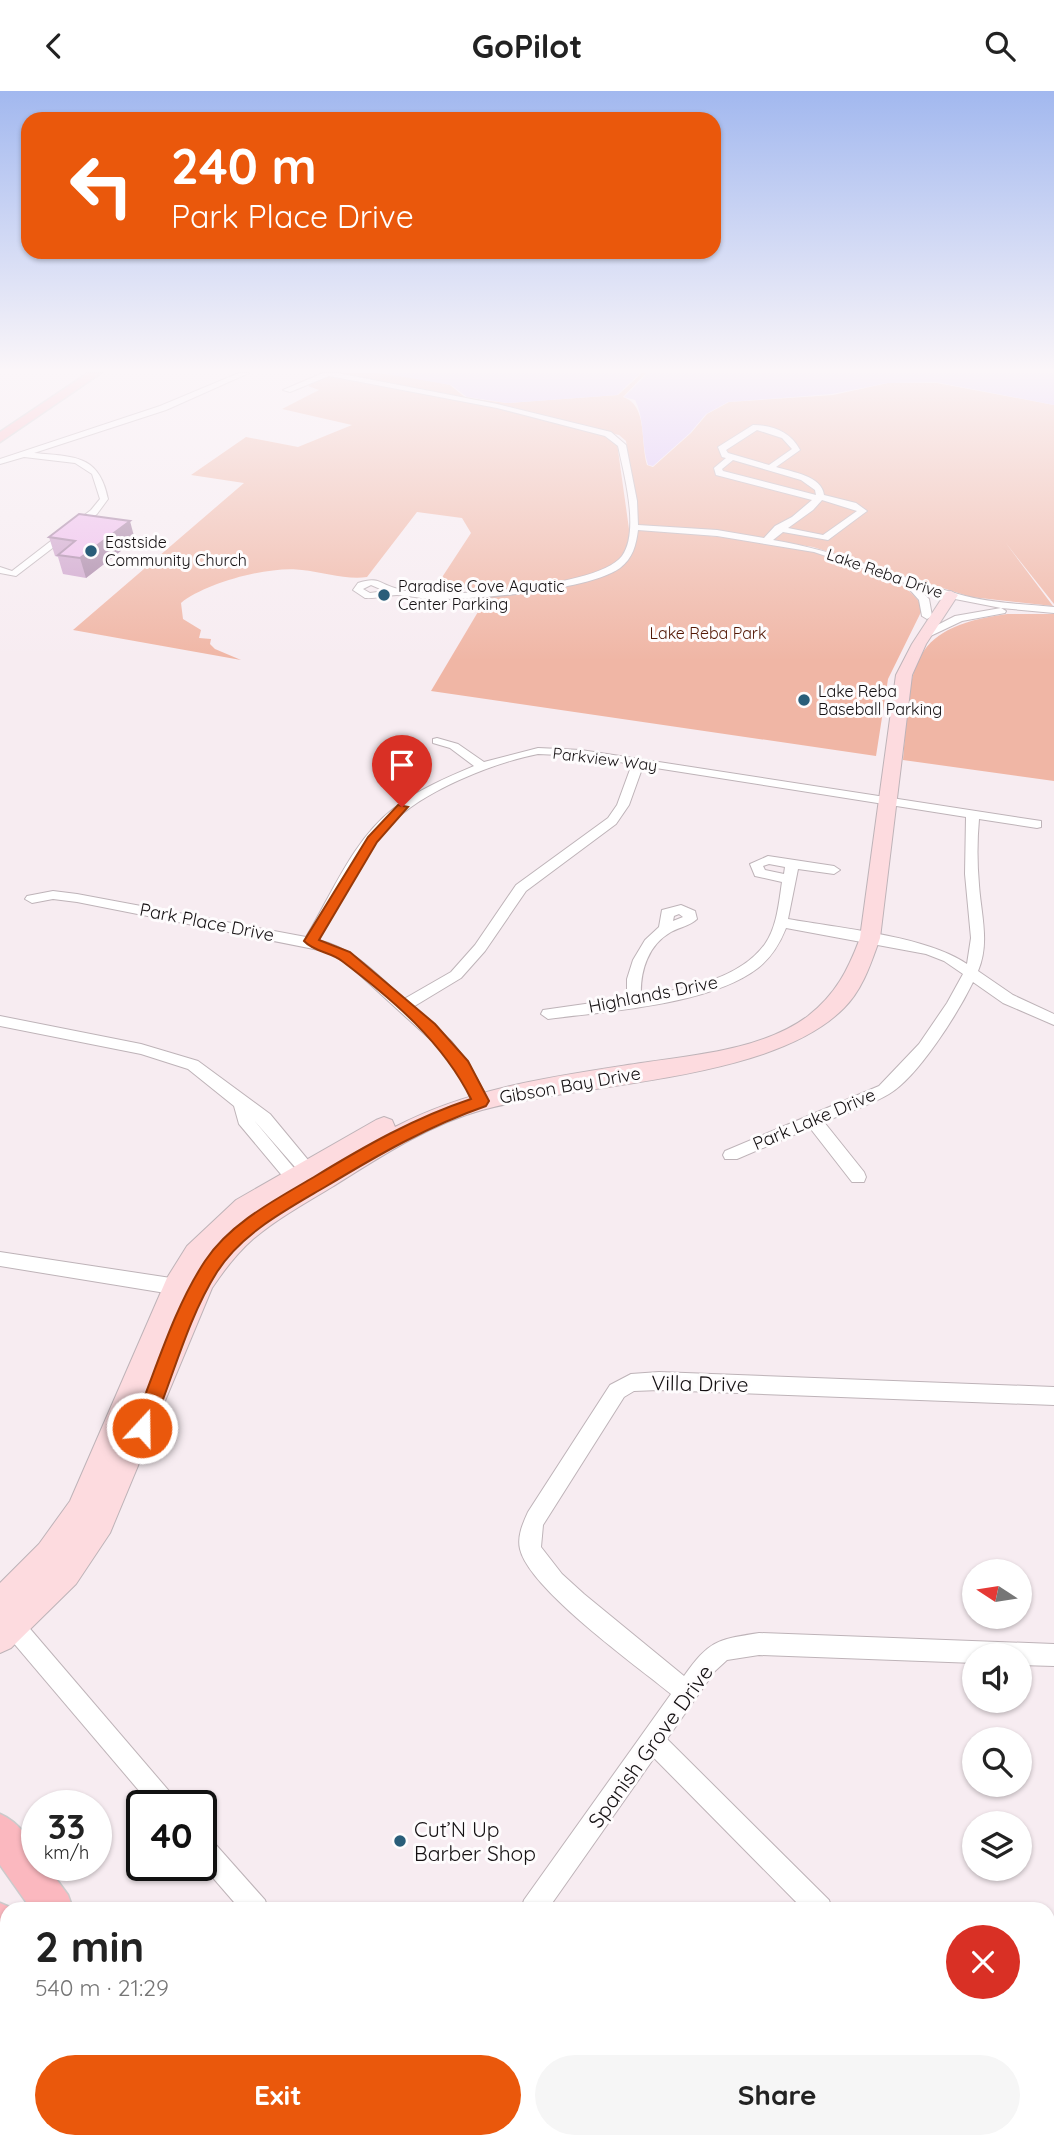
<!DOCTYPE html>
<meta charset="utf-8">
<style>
body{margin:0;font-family:Quicksand,sans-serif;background:#f6f6f6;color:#222;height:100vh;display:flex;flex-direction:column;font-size:26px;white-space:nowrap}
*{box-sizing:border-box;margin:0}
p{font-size:23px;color:#767676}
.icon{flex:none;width:38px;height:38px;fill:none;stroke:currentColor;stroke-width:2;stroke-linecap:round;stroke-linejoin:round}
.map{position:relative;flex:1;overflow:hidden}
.drawer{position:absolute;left:0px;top:1811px;width:1055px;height:247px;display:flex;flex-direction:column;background:#fff;border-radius:21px 21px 0 0;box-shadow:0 2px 5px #0004}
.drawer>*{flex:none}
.guide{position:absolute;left:21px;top:21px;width:700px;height:147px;border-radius:21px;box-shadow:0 2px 5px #0004;background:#ea580c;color:#fff;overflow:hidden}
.needle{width:46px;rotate:282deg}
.fabs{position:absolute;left:962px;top:1468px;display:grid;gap:14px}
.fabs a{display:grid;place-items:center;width:70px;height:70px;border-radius:50%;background:#fff;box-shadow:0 2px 5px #0004;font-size:35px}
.speed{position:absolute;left:21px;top:1699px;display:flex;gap:14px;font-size:35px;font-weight:700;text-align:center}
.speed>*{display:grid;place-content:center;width:91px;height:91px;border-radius:50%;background:#fff;box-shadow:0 2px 5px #0004;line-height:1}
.speed small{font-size:18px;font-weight:400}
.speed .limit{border:4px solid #111;border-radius:10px;background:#fff;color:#111}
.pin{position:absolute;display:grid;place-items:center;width:60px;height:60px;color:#fff;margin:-72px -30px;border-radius:50% 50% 50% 0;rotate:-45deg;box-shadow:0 0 7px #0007}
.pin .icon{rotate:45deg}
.me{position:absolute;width:77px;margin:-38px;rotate:21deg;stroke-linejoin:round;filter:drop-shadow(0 0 5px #0008)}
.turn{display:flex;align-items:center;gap:24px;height:147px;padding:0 35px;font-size:32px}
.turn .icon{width:91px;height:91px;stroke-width:2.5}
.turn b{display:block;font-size:49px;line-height:60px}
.round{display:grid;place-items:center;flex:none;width:74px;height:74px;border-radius:37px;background:#f6f6f6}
.overview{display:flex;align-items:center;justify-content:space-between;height:119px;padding:0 35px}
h1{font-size:42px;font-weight:700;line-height:52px}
.action{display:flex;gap:14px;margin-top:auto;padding:14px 35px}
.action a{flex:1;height:80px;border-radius:42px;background:#ea580c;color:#fff;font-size:28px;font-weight:700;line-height:80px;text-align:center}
.action a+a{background:#f6f6f6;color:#222}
header{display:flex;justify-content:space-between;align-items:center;height:91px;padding:0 35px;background:#fff;font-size:32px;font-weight:700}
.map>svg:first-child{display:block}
.green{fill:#f0b6a5}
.water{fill:#d9bffa}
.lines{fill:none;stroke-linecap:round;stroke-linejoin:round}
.street-casing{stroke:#beb3b8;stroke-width:2}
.secondary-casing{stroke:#beb3b8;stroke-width:2}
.primary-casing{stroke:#cbcacb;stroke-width:3}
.street{fill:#fff;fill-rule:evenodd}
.secondary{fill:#fddbdf;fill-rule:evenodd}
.primary{fill:#fbb8bf;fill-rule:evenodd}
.wall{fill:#cda2cb}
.shaded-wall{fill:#a784a5}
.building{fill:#eebcec;stroke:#a784a5;stroke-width:2}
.route{fill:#ea580c;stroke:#983908;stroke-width:2}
.poi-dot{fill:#295d79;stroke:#fefcfd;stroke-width:2.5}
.labels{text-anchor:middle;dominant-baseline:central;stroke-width:6;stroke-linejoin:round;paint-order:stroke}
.far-poi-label{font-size:16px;fill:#141012;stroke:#fefcfd;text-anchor:start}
.far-street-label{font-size:16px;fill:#141012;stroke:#fefcfd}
.far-park-label{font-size:16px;fill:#531805;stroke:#fefcfd}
.street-label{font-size:18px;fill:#141012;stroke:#fefcfd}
.near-street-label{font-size:21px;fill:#141012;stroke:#fefcfd}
.near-poi-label{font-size:21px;fill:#141012;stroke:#fefcfd;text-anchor:start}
</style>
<header><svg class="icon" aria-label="back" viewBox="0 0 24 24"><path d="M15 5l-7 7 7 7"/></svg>GoPilot<svg class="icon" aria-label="search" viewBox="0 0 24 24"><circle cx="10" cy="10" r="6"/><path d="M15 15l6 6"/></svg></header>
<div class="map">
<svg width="1054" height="2057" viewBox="0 0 1054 2057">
<rect width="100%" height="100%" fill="#f7ecf1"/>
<g class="green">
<path d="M337,282H377L417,287L450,294L466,307L507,312L618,304L642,282H646L623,306C648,314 640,351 647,374L653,376L691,342L707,323L729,311L833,304L888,292H937L1054,314V513L1005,451L1053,515L971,506L813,456L706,439L639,434L626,350L619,344L467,308Z"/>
<path d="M326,285L491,316L610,346L617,352L629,438C693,443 893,455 923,517L888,588L876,665L431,600L488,504L487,498L435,497L471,442L462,427L417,421L367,486C346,489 323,481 302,479C271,474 205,492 181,512L183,528L201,539L199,547L211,548L210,553L215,558L241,569L73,539L244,392L191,384L246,346L298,356L352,334L282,318L319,299L308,295Z"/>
<path d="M1007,523H1054V690L903,669C912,579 903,537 1007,523Z"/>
</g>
<g class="water">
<polygon points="381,282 640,282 617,304 507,312 467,306 451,294"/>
<path d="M648,282H1054V314L936,291L887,292L832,303L728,311L706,323L690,342L653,375L648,374C641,352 645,328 635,309L624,306Z"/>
</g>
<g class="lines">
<defs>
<g id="street">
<path d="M239,282H249L166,319L34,362C74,366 99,363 108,408L97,423L16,485L0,482V476L12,480L91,419L100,408L92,383L75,372L24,366L0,373V368L160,315Z"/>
<path d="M323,282H337L497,313L611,341L626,354L637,410L638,434L717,439L764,447L775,435L792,426L812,409L716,384L714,377L726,367L722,366L718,356L753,334C772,334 791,341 800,359L776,376C792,381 822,385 824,404L856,412L867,420L828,449L783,441L773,449C839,460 895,485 958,503C989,512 1022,513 1054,516V522L1001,517L1006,520L1005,522L962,530L924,548L920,547V543L955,525L1001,517L955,508L916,495L929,508L932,525L927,528L922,525L919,509L903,491L814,461L717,445L638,439C636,454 633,467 620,477C588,500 470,509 429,508C418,507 407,504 397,504C386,504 375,508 365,507L353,499L358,492C379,485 379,493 398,498C406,501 416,501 424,502C463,505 599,495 622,465C640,440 624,383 618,355L605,345L497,317L329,285L290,301L283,299ZM757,339L782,347L792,358L769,374L728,362L726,359ZM733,369L801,389L815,399L816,404L723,380L722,378ZM822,409L857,420L823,444L788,437L813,419ZM371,494L385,500L370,502L363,498Z"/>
<path d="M437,647L458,653L484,671L538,657L581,659L1041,730V736L1037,737L979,728C977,750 977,772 979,794C981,823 990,852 978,880L1013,904L1054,923V934L1003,912L973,891C958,922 918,986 889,1003C869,1015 845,1022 824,1031L864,1081L866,1086L864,1091H852L810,1037L737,1068H725L723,1064L725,1060L879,995L919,953L947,912L963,883L944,870L926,863L786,837C780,852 772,866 758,877C710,914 608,920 548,928L541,923L543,919L627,907V888L633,869L645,849L659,836L662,819L681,814L695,820L697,828C690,835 680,836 671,841C648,854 640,880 641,905C683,898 738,890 765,853C777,836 779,811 782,791L755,785L750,773L768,765L834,775L840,779L834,783L798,778L788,828C838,837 927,845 967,873L971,847L965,783L966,726L643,675L629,714L616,733L526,800L485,860L461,887L413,916L452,951L467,970L489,1010L481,1016L476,1014L456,977L442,959L350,875L329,861L77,811L53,808L32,812L25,808L27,805L53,800L77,803L306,846C332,803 353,749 393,718C417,699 446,687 474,675L450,657L433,652V648ZM538,663L581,665L632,673L617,714L608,727L516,794L475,854L451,881L404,908C378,885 354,857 318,849C341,811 359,767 390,734C422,700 493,672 538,663ZM769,773L785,776L784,783L765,779L763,775ZM679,823L683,826L673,830L674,825Z"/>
<polygon points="0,925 141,953 198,970 270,1023 323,1087 321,1092 309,1092 253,1028 309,1095 307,1100 295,1100 239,1033 234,1015 188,978 141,963 0,935"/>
<polygon points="0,1161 184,1189 190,1192 193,1197 190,1202 184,1205 0,1175"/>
<path d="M659,1281L1054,1296V1314L659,1299L634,1300L624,1306L543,1434L541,1456L562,1483L584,1503L684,1585C710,1549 716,1549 759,1542L1054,1553V1575L1020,1574V1564H975V1572L759,1564L727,1569L715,1580L667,1648L829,1809L832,1818H803L654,1667L548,1818H521L524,1809L671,1603C637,1575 529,1498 520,1458C517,1445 523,1432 528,1421L610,1294L631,1283Z"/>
<polygon points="0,1509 8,1512 175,1707 179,1715 152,1715 0,1536"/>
<polygon points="201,1742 209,1746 265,1809 268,1818 240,1818 201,1773"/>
<polygon points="1048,1908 1054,1909 1054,1935 1048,1934"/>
<polygon points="1048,2035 1054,2038 1054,2057 1038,2057 1035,2051 1048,2051"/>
<polygon points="433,2051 462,2051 465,2057 436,2057"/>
</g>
<path id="secondary" d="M951,500L958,504L926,553L912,584L880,847C871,872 863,898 844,917C771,991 584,991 482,1019C428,1034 380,1066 332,1096C305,1112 277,1128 253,1148C237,1162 224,1179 212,1197L110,1442L76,1493L11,1557L0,1562V1492L39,1453L70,1410L167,1187L187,1155L236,1109L376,1029L384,1026L392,1029L395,1036C471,996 557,985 641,972C695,964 762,959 808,925C836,903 848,879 860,847L896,584L912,553L946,501Z"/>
<g id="primary">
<polygon points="88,282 101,282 0,351 0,341"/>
<path d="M0,1723C19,1731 37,1754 37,1774H46L68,1804L73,1818H31L0,1774Z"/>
<polygon points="0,1812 14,1818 7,1818 7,1860 0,1858"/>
<polygon points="127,2051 171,2051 173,2057 129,2057"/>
<polygon points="197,2051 242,2051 244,2057 199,2057"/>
</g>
</defs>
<use href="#street" class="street-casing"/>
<use href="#secondary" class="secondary-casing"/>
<use href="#primary" class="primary-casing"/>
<use href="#street" class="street"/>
<use href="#secondary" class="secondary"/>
<use href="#primary" class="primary"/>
</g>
<polygon class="wall" points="49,446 135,449 86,487 63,483 58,466 55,465"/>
<polygon class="shaded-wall" points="130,430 135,449 86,487 80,467"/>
<polygon class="building" points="79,423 130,430 80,467 58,464 75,450 49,446"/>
<linearGradient id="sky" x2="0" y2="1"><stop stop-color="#a2b8ef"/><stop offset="0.49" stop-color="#fbf6f9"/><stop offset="1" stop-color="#fbf6f9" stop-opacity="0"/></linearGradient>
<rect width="1054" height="570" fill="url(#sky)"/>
<path class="route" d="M398,714L408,716L377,751L319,849L350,861L435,933L468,970L489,1010L486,1015C428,1035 378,1064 325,1096C286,1119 242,1142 217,1181C186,1230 172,1291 149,1344L142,1346L135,1344L132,1337C155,1283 172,1220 205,1170C230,1132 275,1109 314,1086C365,1055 414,1027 471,1008C443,951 392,908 342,870C331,861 314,861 304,850L368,746Z"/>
<g class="poi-dot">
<circle cx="91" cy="460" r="7"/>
<circle cx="384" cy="504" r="7"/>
<circle cx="804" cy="609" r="7"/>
<circle cx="400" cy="1750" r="7"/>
</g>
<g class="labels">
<g class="far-poi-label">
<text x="105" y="451">Eastside<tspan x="105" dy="18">Community Church</tspan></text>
<text x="398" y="495">Paradise Cove Aquatic<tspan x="398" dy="18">Center Parking</tspan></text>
<text x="818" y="600">Lake Reba<tspan x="818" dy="18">Baseball Parking</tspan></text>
</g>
<g class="far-street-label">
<text transform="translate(885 482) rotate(19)">Lake Reba Drive</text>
<text transform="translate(605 668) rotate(7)">Parkview Way</text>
</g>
<g class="far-park-label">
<text x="708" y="542">Lake Reba Park</text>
</g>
<g class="street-label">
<text transform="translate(207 831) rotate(11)">Park Place Drive</text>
<text transform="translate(653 903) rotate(-11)">Highlands Drive</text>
<text transform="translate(570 994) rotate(-10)">Gibson Bay Drive</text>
<text transform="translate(814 1028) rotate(-23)">Park Lake Drive</text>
</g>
<g class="near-street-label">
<text transform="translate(700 1292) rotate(1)">Villa Drive</text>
<text transform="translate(650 1655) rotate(-54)">Spanish Grove Drive</text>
</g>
<g class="near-poi-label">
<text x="414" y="1738">Cut’N Up<tspan x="414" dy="24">Barber Shop</tspan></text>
</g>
</g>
</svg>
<div class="fabs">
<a><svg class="needle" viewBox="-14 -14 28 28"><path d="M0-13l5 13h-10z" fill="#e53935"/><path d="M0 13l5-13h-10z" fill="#767676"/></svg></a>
<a><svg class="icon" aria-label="sound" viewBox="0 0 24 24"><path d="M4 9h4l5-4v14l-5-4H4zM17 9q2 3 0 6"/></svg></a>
<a><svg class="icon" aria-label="search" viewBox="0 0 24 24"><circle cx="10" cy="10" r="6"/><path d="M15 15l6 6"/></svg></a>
<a><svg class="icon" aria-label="layers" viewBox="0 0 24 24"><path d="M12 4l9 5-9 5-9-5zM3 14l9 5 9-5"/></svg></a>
</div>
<div class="speed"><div>33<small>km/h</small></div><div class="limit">40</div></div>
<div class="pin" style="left:402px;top:716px;background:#d93025"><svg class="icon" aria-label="arrive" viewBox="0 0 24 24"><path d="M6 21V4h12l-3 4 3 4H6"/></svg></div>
<svg class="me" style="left:142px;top:1337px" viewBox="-20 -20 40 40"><circle r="17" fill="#ea580c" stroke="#fff" stroke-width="3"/><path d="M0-11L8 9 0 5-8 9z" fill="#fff"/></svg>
<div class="guide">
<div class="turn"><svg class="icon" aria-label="left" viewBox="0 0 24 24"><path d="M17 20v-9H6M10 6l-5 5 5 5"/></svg><div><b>240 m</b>Park Place Drive</div></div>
</div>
<section class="drawer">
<div class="overview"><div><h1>2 min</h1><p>540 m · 21:29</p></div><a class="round" style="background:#d93025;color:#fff"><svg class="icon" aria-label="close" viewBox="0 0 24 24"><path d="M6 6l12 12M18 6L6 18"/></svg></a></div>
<div class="action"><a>Exit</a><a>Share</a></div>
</section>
</div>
